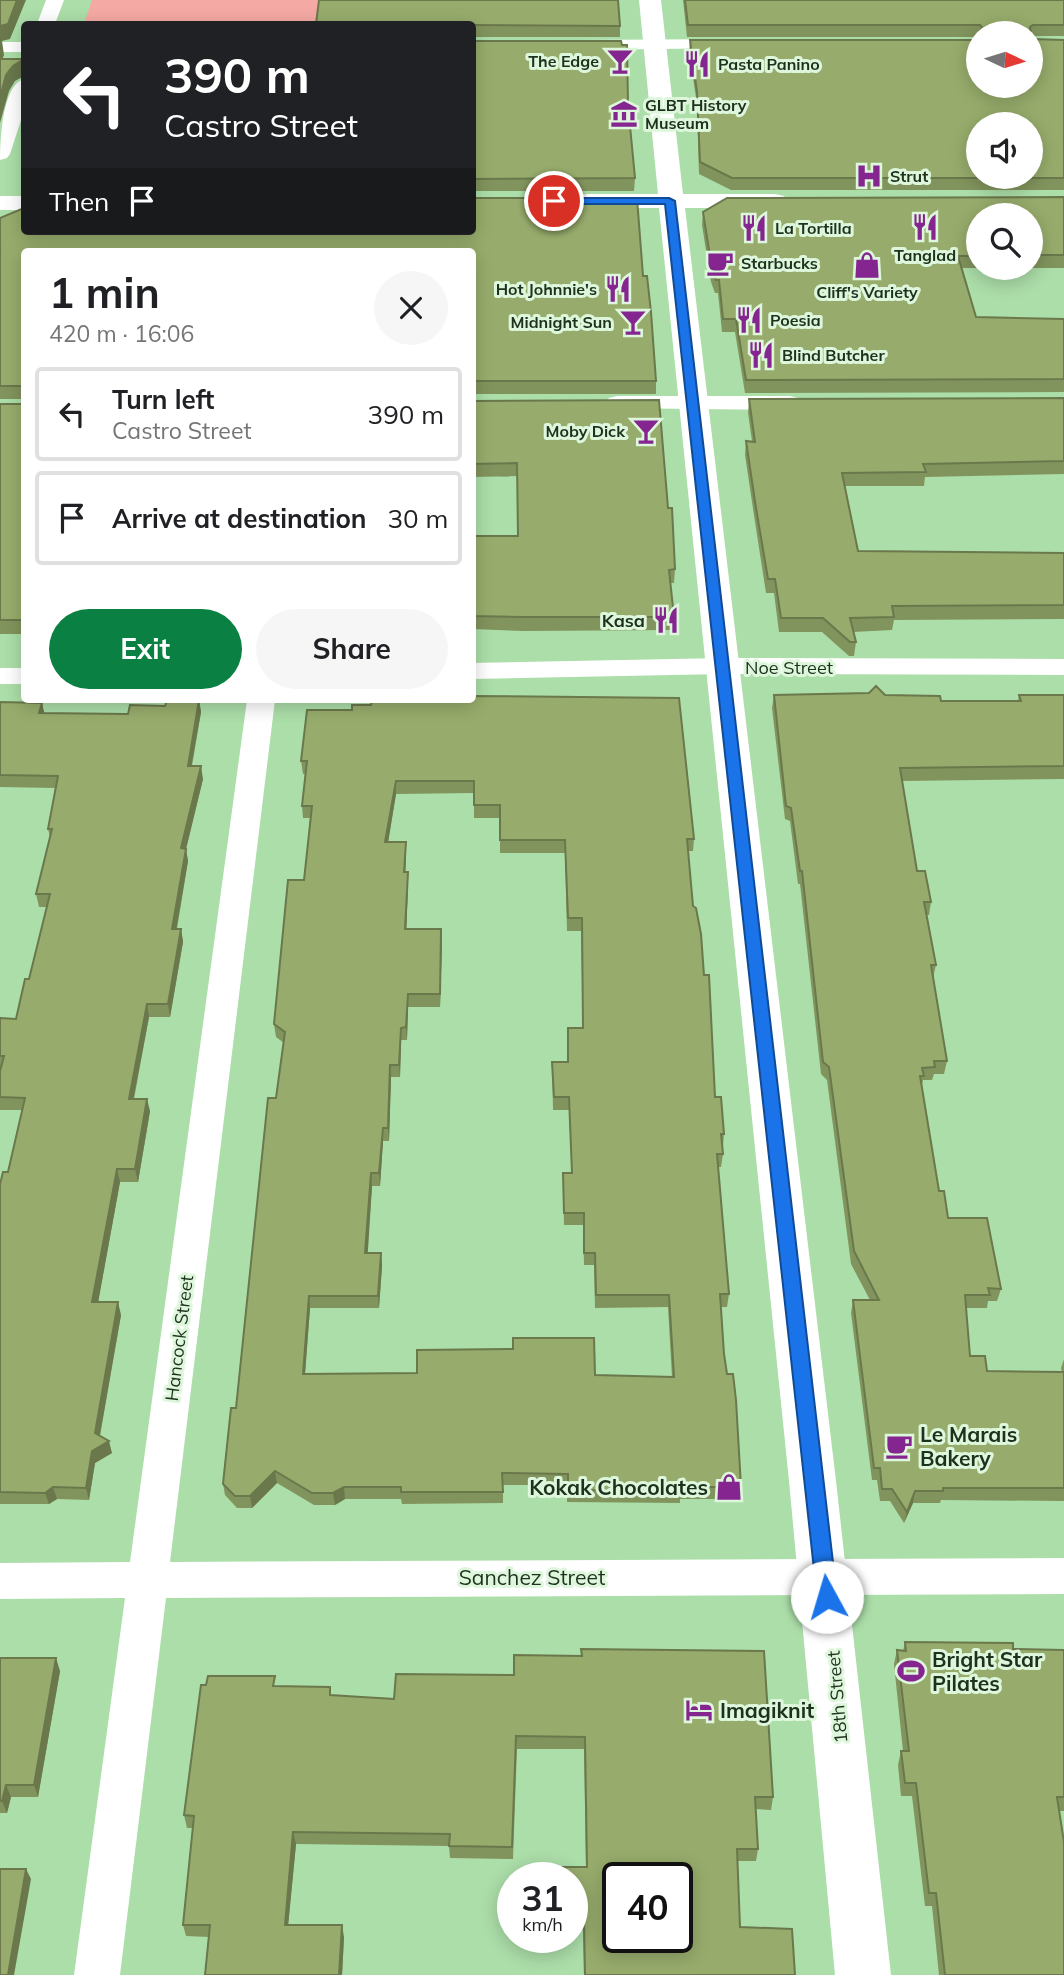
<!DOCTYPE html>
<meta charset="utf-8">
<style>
body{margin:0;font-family:Mulish,sans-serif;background:#f6f6f6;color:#202124;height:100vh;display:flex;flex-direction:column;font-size:26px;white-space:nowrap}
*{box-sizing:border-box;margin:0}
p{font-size:23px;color:#757577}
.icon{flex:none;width:38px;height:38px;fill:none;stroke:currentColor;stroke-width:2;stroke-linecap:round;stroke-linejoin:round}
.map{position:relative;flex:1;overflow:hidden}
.panel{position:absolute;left:21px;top:248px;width:455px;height:455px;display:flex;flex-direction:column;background:#fff;border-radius:7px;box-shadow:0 4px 18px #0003}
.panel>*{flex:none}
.banner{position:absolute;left:21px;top:21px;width:455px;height:214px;border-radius:7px;box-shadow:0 4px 18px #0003;background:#202124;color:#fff;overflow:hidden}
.needle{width:46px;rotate:94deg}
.controls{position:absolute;left:966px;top:21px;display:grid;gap:14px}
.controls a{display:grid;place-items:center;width:77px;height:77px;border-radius:50%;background:#fff;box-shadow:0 4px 18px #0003;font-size:35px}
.speed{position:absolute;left:497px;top:1862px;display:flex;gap:14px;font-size:35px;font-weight:700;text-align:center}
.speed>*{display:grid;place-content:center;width:91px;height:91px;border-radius:50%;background:#fff;box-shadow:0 4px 18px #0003;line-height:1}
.speed small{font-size:18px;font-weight:400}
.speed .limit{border:4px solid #111;border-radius:10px;background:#fff;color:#111}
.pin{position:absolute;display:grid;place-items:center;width:60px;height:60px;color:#fff;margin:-30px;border:4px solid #fff;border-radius:50%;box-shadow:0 2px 7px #0007}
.me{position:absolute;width:77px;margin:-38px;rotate:354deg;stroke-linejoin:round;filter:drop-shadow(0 0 5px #0008)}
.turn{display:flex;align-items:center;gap:24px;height:147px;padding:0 28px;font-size:32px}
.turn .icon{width:91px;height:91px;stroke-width:2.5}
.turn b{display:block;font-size:49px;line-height:60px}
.then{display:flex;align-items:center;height:66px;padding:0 28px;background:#0003;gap:14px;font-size:26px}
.round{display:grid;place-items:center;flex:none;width:74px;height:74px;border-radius:37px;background:#f6f6f6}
.overview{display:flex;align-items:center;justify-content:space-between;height:119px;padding:0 28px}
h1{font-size:42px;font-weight:700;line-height:52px}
.cta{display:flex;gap:14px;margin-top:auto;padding:14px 28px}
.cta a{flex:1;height:80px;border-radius:42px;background:#0b8043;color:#fff;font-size:28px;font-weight:700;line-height:80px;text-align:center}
.cta a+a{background:#f6f6f6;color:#202124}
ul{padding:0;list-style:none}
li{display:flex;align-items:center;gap:21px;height:94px;margin:0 14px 10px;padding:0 14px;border:4px solid #e0e0e0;border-radius:7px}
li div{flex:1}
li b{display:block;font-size:26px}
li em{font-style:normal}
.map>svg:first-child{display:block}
.green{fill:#f5a9a4}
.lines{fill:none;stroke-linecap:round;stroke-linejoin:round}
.minor{fill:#fff;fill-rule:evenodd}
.tertiary{fill:#fff;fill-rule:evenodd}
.wall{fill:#82945d;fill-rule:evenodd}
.shaded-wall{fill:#6a784c}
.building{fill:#97ac6c;stroke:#6a784c;stroke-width:2;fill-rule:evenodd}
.route{fill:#1a73e8;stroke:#114b97;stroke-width:2}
.labels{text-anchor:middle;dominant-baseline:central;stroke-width:6;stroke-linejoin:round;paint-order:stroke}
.far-poi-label{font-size:16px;font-weight:bold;fill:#1d311c;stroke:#def7dc;text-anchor:start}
.poi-label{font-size:18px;font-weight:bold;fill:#1d311c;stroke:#def7dc;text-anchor:end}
.street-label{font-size:18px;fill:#1d311c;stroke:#def7dc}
.near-poi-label{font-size:21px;font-weight:bold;fill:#1d311c;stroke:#def7dc;text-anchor:start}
.near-street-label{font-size:21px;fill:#1d311c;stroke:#def7dc}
</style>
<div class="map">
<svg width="1064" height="1975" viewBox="0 0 1064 1975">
<rect width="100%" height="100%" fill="#acdea9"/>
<polygon class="green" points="92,0 538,0 472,24 84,24"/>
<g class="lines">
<g class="minor">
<polygon points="46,0 64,0 55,24 37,24"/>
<polygon points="732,39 741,44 738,48 581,50 572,45 581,40"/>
<rect x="0" y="42" width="24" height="10"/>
<path d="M24,79V111L10,154L7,158L0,160C0,141 2,85 24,79Z"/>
<polygon points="617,396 790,396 798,398 802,403 798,408 790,410 609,408 605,403 609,398"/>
<polygon points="723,658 1064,659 1064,675 723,674 472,679 472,663"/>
<rect x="0" y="668" width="24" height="16"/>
<polygon points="247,700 275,700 170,1562 1064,1558 1064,1594 166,1598 120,1975 74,1975 125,1598 0,1599 0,1563 130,1562"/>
</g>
<g class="tertiary">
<polygon points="639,0 661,0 683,194 775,194 784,196 787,201 784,206 775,208 685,208 836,1481 891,1975 835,1975 789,1481 659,208 587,208 578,206 575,201 578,196 587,194 658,194"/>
<rect x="0" y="196" width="24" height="14"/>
</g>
</g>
<g class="wall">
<polygon points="683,0 1064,0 1064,36 1031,36 1031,39 1064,40 1064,190 731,190 699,174 697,104 689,52 690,40 978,40 1031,33 978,33 978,37 687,37"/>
<polygon points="472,24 620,26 620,37 472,37"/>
<polygon points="472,41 628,105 635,178 634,191 472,191"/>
<path d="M1064,197V268H962L976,317L1064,319V392L745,393L735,332H722L718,293H715L711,282L702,225L703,212ZM978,215H1031V268H978Z"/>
<polygon points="472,198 637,198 643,276 647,276 651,312 656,381 656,394 472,394 472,252 24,252 24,634 0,634 0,404 23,404 23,399 0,399 0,218 24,208 24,231 472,231"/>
<polygon points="1064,398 1064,474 925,477 924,486 845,486 858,551 1064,553 1064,619 894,620 892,630 853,632 856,642 854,656 849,656 822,632 779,632 774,593 766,593 755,522 745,455 746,441 752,441 748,413 749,399"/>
<polygon points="472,401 668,508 675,569 674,583 670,583 674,617 673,630 524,631 472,629 472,536 518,536 517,476 472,477"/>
<polygon points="774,695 885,695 941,701 1018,701 1019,695 1064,695 1064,779 902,781 917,871 931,902 929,915 927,915 936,965 933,978 947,1061 944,1074 934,1074 932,1080 923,1080 922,1085 939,1191 948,1218 1001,1289 997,1301 988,1301 987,1308 966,1308 970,1356 987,1371 1062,1372 1061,1368 1064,1359 1064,1501 941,1500 940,1503 913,1503 904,1523 890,1501 880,1501 877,1480 872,1480 851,1313 853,1300 870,1300 851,1264 827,1080 821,1074 800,884 798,884 790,821 785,819 772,708"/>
<polygon points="199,700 201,712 192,766 203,779 186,849 188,861 177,929 181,929 183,942 170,1017 149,1017 134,1099 150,1111 138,1182 120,1182 98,1302 121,1315 100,1436 112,1453 95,1463 89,1500 57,1499 49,1504 0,1504 0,1184 8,1172 22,1110 0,1110 0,1018 16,1019 29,979 47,907 39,907 36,894 50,837 48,829 55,788 0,787 0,702 42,703 44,713 128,714"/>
<path d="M307,710L694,839L693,851H688L693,906L704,975L715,1097L724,1134L723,1146H722L723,1154L721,1167H718L729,1294L727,1307H721L724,1354L741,1487L740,1499H680V1503L567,1502V1485H503V1503L402,1504L401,1499H345L335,1505H314L277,1483L252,1508H237L225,1495L223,1484L236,1408L284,1043L276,1037L274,1024L304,880L310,818H303L302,806L305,774H303L301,761ZM474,793V818H500V853H565L567,931H581L583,1028L568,1062H552L553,1110H569L572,1173H563L564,1225H583L584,1265H594L595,1308L668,1307L672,1377L305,1374L310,1308H379L382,1266L381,1253H367L372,1186H380L383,1141H389L391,1077H400L401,1040H407L408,1007H440L442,941L406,929L408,885V872H405L406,842H388L396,794Z"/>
<polygon points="905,1642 1013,1649 1064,1650 1064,1811 1059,1811 1064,1975 939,1975 932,1906 925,1906 912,1796 901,1796 898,1765 901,1751 903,1751 894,1664 897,1650 903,1651"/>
<polygon points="0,1658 60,1671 38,1797 11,1797 7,1813 0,1813"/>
<polygon points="396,1674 773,1797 771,1810 756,1809 758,1849 756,1861 737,1861 740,1927 795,1975 584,1975 583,1930 572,1930 572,1878 586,1867 584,1749 517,1749 513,1859 450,1858 449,1846 296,1844 288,1925 344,1937 342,1975 205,1975 209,1937 186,1936 183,1925 193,1828 187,1828 184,1815 277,1686 331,1695 394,1699"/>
</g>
<g class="shaded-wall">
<polygon points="17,0 26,0 10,39 2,41 4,55 0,65 0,26"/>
<polygon points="24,59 24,76 15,81 9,91 0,123 0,97 6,75 13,66"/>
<polygon points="199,700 201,712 189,779 188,766"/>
<polygon points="42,703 45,716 39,713"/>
<polygon points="201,766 203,779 186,849 188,861 174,942 172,929 181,848"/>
<polygon points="396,781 396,794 386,855 385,842"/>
<polygon points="406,842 406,855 405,885 404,872"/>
<polygon points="408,872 408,885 406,942 405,929"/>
<polygon points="181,929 183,942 170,1017 168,1004"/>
<polygon points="441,929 442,941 440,1007 440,994"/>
<polygon points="408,994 408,1007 407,1040 406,1027"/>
<polygon points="147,1004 149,1017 131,1111 129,1099"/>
<polygon points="401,1028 401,1040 400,1077 399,1065"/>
<polygon points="390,1065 391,1077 389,1141 388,1128"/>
<polygon points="147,1099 150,1111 138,1182 135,1169"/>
<polygon points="383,1128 383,1141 380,1186 379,1173"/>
<polygon points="117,1169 120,1182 96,1314 92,1302"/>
<polygon points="371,1173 372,1186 367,1266 365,1253"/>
<polygon points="381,1253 382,1266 379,1308 378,1296"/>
<polygon points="309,1296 310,1308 304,1387 303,1374"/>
<polygon points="118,1302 121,1315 98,1445 95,1433"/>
<polygon points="109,1441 112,1453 95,1463 89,1500 86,1488 92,1451"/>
<polygon points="275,1471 277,1483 252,1508 250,1496"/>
<polygon points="53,1487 57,1499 49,1504 45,1493"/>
<polygon points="344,1487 345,1499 335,1505 333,1493"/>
<polygon points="915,1491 913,1503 904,1523 907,1512"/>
<polygon points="56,1658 60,1671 38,1797 34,1785"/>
<polygon points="6,1785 11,1797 7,1813 2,1801"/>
<polygon points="293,1832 296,1844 287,1937 285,1925"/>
<polygon points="26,1869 31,1879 14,1975 8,1975"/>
<polygon points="342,1925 344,1937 342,1975 339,1975"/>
</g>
<g class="building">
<polygon points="0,0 17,0 8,24 0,26"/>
<polygon points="319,0 618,0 620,26 316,24"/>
<polygon points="685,0 1064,0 1064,25 1033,25 1030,27 1031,33 981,33 982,27 980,25 688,25"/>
<path d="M1031,34V39L1064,40V178H732L700,162L697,92L690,40H978V86H1031ZM978,124H1031V177H978Z"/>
<polygon points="472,41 621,41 622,45 627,45 628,105 635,178 472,179"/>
<polygon points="0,59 24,59 13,66 6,75 0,97"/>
<polygon points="1064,197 1064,255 1031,255 1031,215 978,215 978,256 958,256 976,317 1064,319 1064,379 746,380 736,319 723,319 719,280 716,280 712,269 703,212 727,198"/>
<polygon points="472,198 637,198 643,276 647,276 651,312 656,381 472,381 472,252 24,252 24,620 0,620 0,404 23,404 23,386 0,386 0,218 24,208 24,231 472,231"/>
<polygon points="1064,398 1064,461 923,464 926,472 842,473 858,551 1064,553 1064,605 892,606 894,617 850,618 856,642 850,642 823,618 781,618 775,579 768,579 756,508 746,441 755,442 749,399"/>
<polygon points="659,400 668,508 672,508 675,569 669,570 674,617 524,617 472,616 472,536 518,536 517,463 472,464 472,401"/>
<polygon points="876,686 885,695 940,696 941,701 1021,701 1019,695 1064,695 1064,766 900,768 917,871 925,871 931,902 924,902 936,965 931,965 947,1061 934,1061 935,1067 922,1068 924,1076 920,1076 939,1191 944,1191 948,1218 987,1218 1001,1289 988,1288 990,1295 965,1295 970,1356 985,1356 987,1371 1064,1372 1064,1488 943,1488 943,1491 915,1491 907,1512 892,1489 882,1489 880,1468 874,1468 853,1300 879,1300 854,1251 829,1067 823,1062 802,871 800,871 791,808 786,806 774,695 869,693"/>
<path d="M472,696L679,698L694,839H687L693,906L696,908L701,934L704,975H709L715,1097H721L724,1134H721L723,1154H717L729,1294H720L724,1354L727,1374H733L736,1400L741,1487H681V1491L568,1490V1474L502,1473L503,1492H401V1487H344L333,1493H312L275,1471L250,1496H235L223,1484L231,1408H236L268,1098H276L285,1032L274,1024L288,880H304L312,806H302L307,761H301L307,710H352V705H371L372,700H472ZM396,781H474V805H500V840H565L568,918H582L583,1028H568V1062H552L554,1097H569L572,1173H563L564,1213H584V1253H595L596,1295H669L674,1377L595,1375L594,1338H513V1349L417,1350V1373L303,1374L309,1296H378L381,1253H365L371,1173H379L383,1128H388L390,1065H399L401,1028L406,1027L408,994H440L441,929H405L408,872H404L406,842H385Z"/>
<polygon points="167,700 199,700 188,766 201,766 181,848 186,849 172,929 181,929 168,1004 147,1004 129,1099 147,1099 135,1169 117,1169 92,1302 118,1302 95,1433 109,1441 92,1451 86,1488 53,1487 45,1493 0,1492 0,1184 3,1172 8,1172 25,1098 0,1097 0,1071 4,1056 0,1056 0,1018 16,1019 25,979 29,979 50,894 36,894 52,829 48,829 58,776 0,775 0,702 42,703 39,713 128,714 130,705 165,706"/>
<polygon points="905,1642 1013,1643 1013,1649 1064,1650 1064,1797 1057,1797 1064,1842 1064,1975 945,1975 936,1893 929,1893 916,1783 905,1783 901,1751 909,1751 897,1650 906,1651"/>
<path d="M581,1649L764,1651L773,1797H755L758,1849H737L740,1927L792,1929L795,1975H585L584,1918H572V1878H558V1867H587L585,1737L516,1736L512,1847L449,1846L450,1834L293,1832L285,1925H342L339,1975H205L210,1925H183L194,1816L184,1815L201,1685H206L208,1676H275L273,1686L330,1687V1695L394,1699L396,1674L514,1675V1655L582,1656ZM618,1878H677V1937H618Z"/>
<polygon points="0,1658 56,1658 34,1785 6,1785 2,1801 0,1801"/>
<polygon points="0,1869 26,1869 8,1975 0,1975"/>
</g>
<polygon class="route" points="669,198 675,201 837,1597 834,1604 827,1606 820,1604 817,1597 665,204 554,204 549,201 554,198"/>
<defs>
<symbol id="bar-bare" viewBox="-9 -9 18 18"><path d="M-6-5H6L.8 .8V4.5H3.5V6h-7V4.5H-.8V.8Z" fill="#842590" stroke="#def7dc" stroke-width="2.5" paint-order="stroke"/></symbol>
<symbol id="restaurant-bare" viewBox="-9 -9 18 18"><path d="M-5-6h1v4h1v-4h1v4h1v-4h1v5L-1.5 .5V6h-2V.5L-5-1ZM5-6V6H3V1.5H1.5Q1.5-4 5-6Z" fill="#842590" stroke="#def7dc" stroke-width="2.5" paint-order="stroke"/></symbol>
<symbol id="museum-bare" viewBox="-9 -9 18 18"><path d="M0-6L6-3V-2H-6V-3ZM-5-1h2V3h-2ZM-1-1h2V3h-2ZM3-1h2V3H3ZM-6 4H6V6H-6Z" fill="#842590" stroke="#def7dc" stroke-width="2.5" paint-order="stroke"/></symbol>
<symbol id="hospital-bare" viewBox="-9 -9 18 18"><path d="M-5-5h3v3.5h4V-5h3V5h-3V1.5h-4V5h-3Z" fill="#842590" stroke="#def7dc" stroke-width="2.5" paint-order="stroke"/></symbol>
<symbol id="cafe-bare" viewBox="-9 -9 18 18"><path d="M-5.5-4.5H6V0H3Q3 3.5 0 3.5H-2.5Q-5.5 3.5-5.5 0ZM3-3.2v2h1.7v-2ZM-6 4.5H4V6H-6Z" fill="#842590" stroke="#def7dc" stroke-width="2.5" paint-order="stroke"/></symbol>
<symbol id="shop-bare" viewBox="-9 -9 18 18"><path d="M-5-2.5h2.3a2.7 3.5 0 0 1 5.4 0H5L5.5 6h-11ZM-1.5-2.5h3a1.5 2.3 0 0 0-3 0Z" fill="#842590" stroke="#def7dc" stroke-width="2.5" paint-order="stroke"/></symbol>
<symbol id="stadium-bare" viewBox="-9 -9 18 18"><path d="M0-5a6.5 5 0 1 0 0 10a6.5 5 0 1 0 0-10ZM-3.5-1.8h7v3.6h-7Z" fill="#842590" stroke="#def7dc" stroke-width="2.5" paint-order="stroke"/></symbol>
<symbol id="hotel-bare" viewBox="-9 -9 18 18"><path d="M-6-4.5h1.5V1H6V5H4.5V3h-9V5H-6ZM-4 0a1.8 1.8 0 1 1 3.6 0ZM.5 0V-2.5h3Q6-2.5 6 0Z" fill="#842590" stroke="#def7dc" stroke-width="2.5" paint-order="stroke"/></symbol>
</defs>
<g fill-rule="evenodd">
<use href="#bar-bare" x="601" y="42" width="38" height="38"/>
<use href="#restaurant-bare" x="678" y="45" width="38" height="38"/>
<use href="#museum-bare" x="605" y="95" width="38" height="38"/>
<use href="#hospital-bare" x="850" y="157" width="38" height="38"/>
<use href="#restaurant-bare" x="906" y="208" width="38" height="38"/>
<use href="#restaurant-bare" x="735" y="209" width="38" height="38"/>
<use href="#cafe-bare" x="701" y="244" width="38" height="38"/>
<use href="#shop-bare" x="848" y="246" width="38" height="38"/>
<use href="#restaurant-bare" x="599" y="270" width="38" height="38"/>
<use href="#restaurant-bare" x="730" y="301" width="38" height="38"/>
<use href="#bar-bare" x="614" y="303" width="38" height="38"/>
<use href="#restaurant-bare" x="742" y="336" width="38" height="38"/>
<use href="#bar-bare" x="627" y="412" width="38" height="38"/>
<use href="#restaurant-bare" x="647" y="601" width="38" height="38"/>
<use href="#cafe-bare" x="880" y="1427" width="38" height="38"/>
<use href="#shop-bare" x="710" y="1468" width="38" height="38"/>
<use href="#stadium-bare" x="892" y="1652" width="38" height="38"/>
<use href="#hotel-bare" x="680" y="1691" width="38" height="38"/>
</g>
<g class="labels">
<g class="far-poi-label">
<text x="599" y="61" text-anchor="end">The Edge</text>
<text x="718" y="64">Pasta Panino</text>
<text x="645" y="105">GLBT History<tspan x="645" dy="18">Museum</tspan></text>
<text x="890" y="176">Strut</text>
<text x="775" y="228">La Tortilla</text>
<text x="925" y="255" text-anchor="middle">Tanglad</text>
<text x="741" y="263">Starbucks</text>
<text x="597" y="289" text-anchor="end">Hot Johnnie's</text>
<text x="867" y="292" text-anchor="middle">Cliff's Variety</text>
<text x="770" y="320">Poesia</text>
<text x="612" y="322" text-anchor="end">Midnight Sun</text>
<text x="782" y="355">Blind Butcher</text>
<text x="625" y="431" text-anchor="end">Moby Dick</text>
</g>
<g class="poi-label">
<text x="645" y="620">Kasa</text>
</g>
<g class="street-label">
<text x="789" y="667">Noe Street</text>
<text transform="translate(179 1338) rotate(-83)">Hancock Street</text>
<text transform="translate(837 1697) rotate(-95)">18th Street</text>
</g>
<g class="near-poi-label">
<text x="920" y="1434">Le Marais<tspan x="920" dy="24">Bakery</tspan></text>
<text x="708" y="1487" text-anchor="end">Kokak Chocolates</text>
<text x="932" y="1659">Bright Star<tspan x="932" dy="24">Pilates</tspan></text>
<text x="720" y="1710">Imagiknit</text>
</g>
<g class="near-street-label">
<text x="532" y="1577">Sanchez Street</text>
</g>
</g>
</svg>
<div class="controls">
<a><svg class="needle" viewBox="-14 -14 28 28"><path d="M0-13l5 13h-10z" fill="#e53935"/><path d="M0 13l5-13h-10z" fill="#757577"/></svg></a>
<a><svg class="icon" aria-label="sound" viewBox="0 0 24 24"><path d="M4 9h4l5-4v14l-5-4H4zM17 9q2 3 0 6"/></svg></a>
<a><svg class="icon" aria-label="search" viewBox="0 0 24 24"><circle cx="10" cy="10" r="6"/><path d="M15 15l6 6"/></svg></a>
</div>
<div class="speed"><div>31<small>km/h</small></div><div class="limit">40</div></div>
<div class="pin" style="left:554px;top:201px;background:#d93025"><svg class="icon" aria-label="arrive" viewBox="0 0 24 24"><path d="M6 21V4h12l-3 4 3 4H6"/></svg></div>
<svg class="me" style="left:827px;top:1597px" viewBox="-20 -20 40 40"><circle r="19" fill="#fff"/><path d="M0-13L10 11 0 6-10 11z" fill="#1a73e8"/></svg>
<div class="banner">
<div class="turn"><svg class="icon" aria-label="left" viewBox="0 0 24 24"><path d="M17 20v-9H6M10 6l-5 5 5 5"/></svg><div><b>390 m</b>Castro Street</div></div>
<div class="then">Then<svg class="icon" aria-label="arrive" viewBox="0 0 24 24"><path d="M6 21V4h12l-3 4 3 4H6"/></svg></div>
</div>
<section class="panel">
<div class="overview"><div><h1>1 min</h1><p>420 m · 16:06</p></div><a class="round"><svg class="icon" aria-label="close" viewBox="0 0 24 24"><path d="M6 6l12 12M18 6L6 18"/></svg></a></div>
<ul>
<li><svg class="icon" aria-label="left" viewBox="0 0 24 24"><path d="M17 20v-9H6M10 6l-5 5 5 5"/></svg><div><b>Turn left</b><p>Castro Street</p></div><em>390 m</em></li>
<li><svg class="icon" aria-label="arrive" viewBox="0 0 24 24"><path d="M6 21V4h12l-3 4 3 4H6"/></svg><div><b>Arrive at destination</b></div><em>30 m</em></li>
</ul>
<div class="cta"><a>Exit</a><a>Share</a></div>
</section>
</div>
